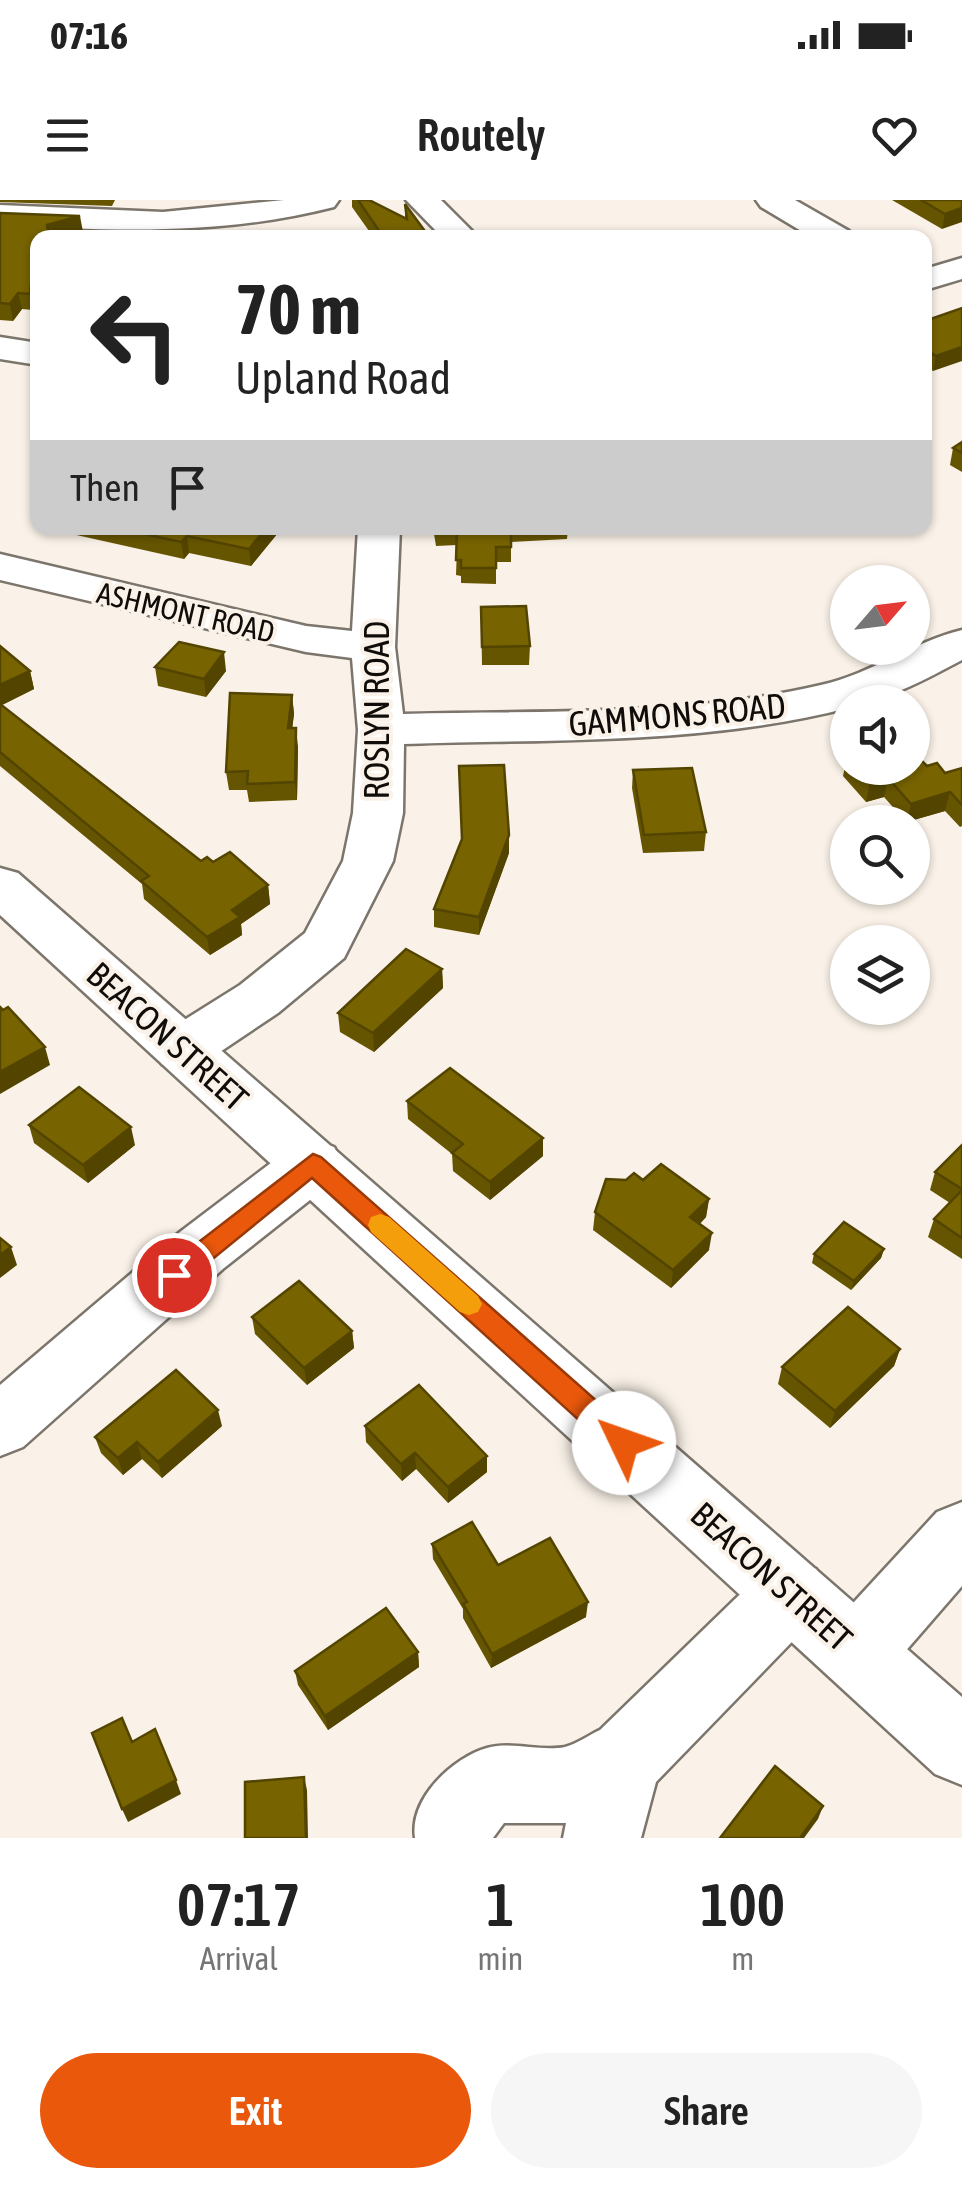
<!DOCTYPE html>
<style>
body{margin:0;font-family:"Asap Condensed",sans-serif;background:#f6f6f6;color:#222;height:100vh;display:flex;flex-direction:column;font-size:38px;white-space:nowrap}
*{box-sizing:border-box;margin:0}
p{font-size:32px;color:#767676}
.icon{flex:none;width:55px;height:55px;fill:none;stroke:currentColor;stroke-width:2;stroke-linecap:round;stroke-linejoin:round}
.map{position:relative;height:1638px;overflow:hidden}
.panel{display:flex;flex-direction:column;background:#fff;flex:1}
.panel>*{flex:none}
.top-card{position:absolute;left:30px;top:30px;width:902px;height:305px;border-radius:20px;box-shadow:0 2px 8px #0004;background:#fff;color:#222;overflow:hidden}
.needle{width:65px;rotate:62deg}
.controls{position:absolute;left:830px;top:365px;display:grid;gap:20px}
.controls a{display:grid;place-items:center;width:100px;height:100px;border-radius:50%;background:#fff;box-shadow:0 2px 8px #0004;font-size:50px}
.pin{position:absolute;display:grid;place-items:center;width:85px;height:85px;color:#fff;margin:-42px;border:5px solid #fff;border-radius:50%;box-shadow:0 2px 10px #0007}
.me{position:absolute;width:110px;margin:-55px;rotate:312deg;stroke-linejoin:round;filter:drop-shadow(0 0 8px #0008)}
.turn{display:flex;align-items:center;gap:35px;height:210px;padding:0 40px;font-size:45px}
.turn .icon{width:130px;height:130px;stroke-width:2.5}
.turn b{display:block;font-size:70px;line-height:85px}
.then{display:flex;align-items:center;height:95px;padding:0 40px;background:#0003;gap:20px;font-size:38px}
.eta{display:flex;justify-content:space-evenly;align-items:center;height:170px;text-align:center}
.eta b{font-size:60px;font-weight:600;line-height:70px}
.primary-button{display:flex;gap:20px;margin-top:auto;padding:20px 40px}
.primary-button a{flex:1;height:115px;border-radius:60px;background:#ea580c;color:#fff;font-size:40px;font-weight:600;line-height:115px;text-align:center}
.primary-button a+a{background:#f6f6f6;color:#222}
.status{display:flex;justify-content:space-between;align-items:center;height:70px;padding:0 50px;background:#fff;direction:ltr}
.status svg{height:28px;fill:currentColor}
header{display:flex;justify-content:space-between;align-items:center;height:130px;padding:0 40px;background:#fff;font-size:45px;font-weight:600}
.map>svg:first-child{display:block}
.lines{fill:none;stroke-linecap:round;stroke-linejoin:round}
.minor-casing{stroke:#7c756c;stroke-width:5}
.major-casing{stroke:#7c756c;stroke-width:5}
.minor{fill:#fff;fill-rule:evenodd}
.major{fill:#fff;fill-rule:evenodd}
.wall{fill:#650}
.shaded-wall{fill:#534500}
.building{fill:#776300;stroke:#534500;stroke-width:2.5}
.route{fill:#ea580c;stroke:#983908;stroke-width:2.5}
.slow{fill:#f59e0b}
.labels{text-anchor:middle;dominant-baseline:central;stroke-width:8;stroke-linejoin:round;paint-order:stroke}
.far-street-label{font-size:30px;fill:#0f0c09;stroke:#faf2e8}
.street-label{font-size:35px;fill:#0f0c09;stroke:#faf2e8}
</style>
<div class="status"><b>07:16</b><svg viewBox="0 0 49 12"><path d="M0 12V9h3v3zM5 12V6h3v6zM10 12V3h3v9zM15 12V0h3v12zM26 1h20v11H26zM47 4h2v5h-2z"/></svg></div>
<header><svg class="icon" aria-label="menu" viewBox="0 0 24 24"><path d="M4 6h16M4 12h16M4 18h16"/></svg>Routely<svg class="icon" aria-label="heart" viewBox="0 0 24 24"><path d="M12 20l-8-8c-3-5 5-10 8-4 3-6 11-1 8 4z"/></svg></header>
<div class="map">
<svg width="962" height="1638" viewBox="0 0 962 1638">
<rect width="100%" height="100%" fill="#faf2e8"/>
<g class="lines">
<defs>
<g id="minor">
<path d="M284,0H339L334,7C220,36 117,31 0,25V5L163,12Z"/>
<polygon points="406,0 441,0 479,38 443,38"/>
<polygon points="756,0 795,0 849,31 853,38 813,38 761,7"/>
<path d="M358,328H400L395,447L403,514C541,510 685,517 821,485C871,474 913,442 962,430V460C927,478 888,502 848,502V508C703,545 552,539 404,544L403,613L393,661L344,758L278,813L202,864L182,870L162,864L154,849L162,834L240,785L305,733L343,661L353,613L358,530L352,458L306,452L0,380V354L306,426L352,431Z"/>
<polygon points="313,940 334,947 343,964 334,981 224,1068 23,1247 0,1256 0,1185 180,1032 292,947"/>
<polygon points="962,1302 962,1386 883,1477 857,1488 831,1477 821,1452 831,1427 937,1312"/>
<path d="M791,1359L816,1369L827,1393L816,1417L656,1582L641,1638H563L566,1623H504L493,1638H415C409,1599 452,1558 487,1548C512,1541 540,1552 565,1547C577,1544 589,1535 600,1530L766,1369Z"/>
</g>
<g id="major">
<polygon points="962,58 962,79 925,90 925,69"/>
<polygon points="0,137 38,143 38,165 0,159"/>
<polygon points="0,668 18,673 962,1497 962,1585 935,1574 0,715"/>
</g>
</defs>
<use href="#minor" class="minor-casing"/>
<use href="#major" class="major-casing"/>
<use href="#minor" class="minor"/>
<use href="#major" class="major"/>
</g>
<g class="wall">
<polygon points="0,0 115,0 112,6 0,2"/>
<polygon points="352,0 369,0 405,18 405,4 430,38 374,38 352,7"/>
<polygon points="892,0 962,0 942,29"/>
<polygon points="0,13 83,32 64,38 38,38 38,77 36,77 33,110 22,109 13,121 0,120"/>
<polygon points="962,108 933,171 925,166 925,121"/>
<polygon points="962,242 962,272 950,265 953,248"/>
<polygon points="45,328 282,328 251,366 189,353 184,359"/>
<polygon points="433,328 568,328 567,339 511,342 511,362 496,362 496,384 461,383 461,376 456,375 457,345 436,346"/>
<polygon points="481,407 530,446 529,465 482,465"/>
<polygon points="0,446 30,471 34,489 2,505 201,661 213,662 268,685 270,704 241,724 242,735 210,755 144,699 142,684 0,566"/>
<polygon points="155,467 226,471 206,497 158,486"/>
<polygon points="292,495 294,514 292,528 298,547 297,600 249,602 247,590 229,590 226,572"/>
<polygon points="847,557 848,568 927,566 945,573 962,568 962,626 960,627 945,611 906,622 884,597 866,602 843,576"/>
<polygon points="633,570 706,632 704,651 643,653 632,588"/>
<polygon points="509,653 479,735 434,727 434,709"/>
<polygon points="442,769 443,788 374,852 340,832 338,813"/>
<polygon points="407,901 543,956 490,1000 453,971 452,954 408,919"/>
<polygon points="29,925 135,945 88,983 34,943"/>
<polygon points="962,945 962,1059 928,1037 934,1019 950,1003 930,990 935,972"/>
<polygon points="643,980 709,999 706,1017 700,1024 709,1050 671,1088 593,1030 595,1012"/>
<polygon points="884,1049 881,1058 851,1090 812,1063 814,1054"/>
<polygon points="252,1117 352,1131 354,1148 307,1185 255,1134"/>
<polygon points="900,1149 894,1166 830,1228 778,1184 782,1167"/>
<polygon points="222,1226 162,1278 142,1259 123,1275 101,1253 95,1237"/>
<polygon points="365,1226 487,1272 448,1303 416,1269 402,1281 366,1242"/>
<polygon points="432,1344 498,1365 586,1417 491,1468 463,1418 463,1409 433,1359"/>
<polygon points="418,1452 419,1467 328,1530 298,1485 295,1471"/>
</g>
<g class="shaded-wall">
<polygon points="962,8 962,22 942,29 945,14"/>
<polygon points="80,16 83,32 64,38 49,38 47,25"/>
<polygon points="33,61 36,77 33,110 30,94"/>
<polygon points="18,93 22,109 13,121 10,104"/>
<polygon points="962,147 962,161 933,171 936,156"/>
<polygon points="266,328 282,328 251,366 249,349"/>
<polygon points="187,336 189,353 184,359 181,342"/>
<polygon points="224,452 226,471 206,497 204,479"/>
<polygon points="30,471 34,489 0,506 0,485"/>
<polygon points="292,495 294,514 290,547 288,528"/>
<polygon points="296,528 298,547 297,600 295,582"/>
<polygon points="888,578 884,597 866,602 870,583"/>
<polygon points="950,592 945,611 907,622 911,604"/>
<polygon points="509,635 509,653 479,735 479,717"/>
<polygon points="268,685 270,704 241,724 242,735 210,755 207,737 232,710"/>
<polygon points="442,769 443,788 374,852 373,833"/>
<polygon points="45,847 50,865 0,894 0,872"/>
<polygon points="131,927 135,945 88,983 83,965"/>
<polygon points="543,938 543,956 490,1000 490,982"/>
<polygon points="709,999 706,1017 688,1035 690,1017"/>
<polygon points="712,1033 709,1050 671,1088 673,1070"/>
<polygon points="11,1047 17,1065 0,1078 0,1055"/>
<polygon points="884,1049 881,1058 851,1090 854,1081"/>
<polygon points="352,1131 354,1148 307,1185 304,1168"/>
<polygon points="900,1149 894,1166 830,1228 835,1211"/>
<polygon points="218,1210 222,1226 162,1278 158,1262"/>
<polygon points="137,1242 142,1259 123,1275 118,1258"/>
<polygon points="415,1253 416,1269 402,1281 401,1264"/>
<polygon points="487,1256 487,1272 448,1303 448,1287"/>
<polygon points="588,1402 586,1417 491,1468 492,1454"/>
<polygon points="418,1452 419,1467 328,1530 325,1516"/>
<polygon points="304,1577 307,1590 308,1638 306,1638"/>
<polygon points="176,1580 181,1594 128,1622 122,1609"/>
<polygon points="823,1606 818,1619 804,1638 800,1638"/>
</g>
<g class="building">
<polygon points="358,0 369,0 407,19 405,4 430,38 384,38"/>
<polygon points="921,0 962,0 962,8 945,14"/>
<polygon points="0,13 80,16 47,25 49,38 38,38 38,61 33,61 30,94 18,93 10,104 0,103"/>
<polygon points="962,108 962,147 936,156 925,149 925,121"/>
<polygon points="962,242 962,253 953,248"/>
<polygon points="117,328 266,328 249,349 187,336 181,342"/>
<polygon points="435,328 511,328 511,347 496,347 496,368 461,368 461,360 456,360 457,329 435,330"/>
<polygon points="526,406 530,446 482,447 481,407"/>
<polygon points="179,442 224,452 204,479 155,467"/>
<polygon points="0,446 30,471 0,485"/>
<polygon points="230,493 292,495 288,528 296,528 295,582 247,584 248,571 226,572"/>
<polygon points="0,504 201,661 207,657 213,662 230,652 268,685 232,710 240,717 207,737 141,681 149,676 0,552"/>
<polygon points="912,551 927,566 937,563 945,573 962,568 962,605 950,592 911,604 888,578 870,583 856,568 912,568"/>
<polygon points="504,565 509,635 479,717 434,709 462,639 459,566"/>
<polygon points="692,568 706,632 644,635 633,570"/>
<polygon points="406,749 442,769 373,833 338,813"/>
<polygon points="0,807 3,810 8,807 45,847 0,872"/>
<polygon points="450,868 543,938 490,982 452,953 463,944 407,901"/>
<polygon points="79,887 131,927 83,965 29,925"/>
<polygon points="962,945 962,989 935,972"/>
<polygon points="661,964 709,999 690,1017 712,1033 673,1070 595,1012 606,979 626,980 634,973 643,980"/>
<polygon points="962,990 962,1038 934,1019"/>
<polygon points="844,1022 884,1049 854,1081 814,1054"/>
<polygon points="0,1038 11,1047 0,1055"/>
<polygon points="299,1081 352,1131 304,1168 252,1117"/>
<polygon points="848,1107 900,1149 835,1211 782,1167"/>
<polygon points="176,1170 218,1210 158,1262 137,1242 118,1258 95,1237"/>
<polygon points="419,1185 487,1256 448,1287 415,1253 401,1264 365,1226"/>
<polygon points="472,1322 498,1365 550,1338 588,1402 492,1454 463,1404 467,1402 432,1344"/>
<polygon points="386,1408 418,1452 325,1516 295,1471"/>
<polygon points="122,1518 132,1542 155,1529 176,1580 122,1609 92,1533"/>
<polygon points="775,1566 823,1606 800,1638 720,1638"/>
<polygon points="304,1577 306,1638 245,1638 245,1582"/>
</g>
<polygon class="route" points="313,954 321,957 634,1234 638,1243 634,1252 624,1255 614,1252 312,978 183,1083 174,1086 165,1083 161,1075 165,1068"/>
<polygon class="slow" points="380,1014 389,1017 478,1096 482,1104 478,1112 469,1115 460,1112 371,1032 368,1025 371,1017"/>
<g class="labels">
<g class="far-street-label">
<text transform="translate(186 412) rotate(13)">ASHMONT ROAD</text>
</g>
<g class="street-label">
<text transform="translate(376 510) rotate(-90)">ROSLYN ROAD</text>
<text transform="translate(677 514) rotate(-5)">GAMMONS ROAD</text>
<text transform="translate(168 836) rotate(42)">BEACON STREET</text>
<text transform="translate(772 1376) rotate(42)">BEACON STREET</text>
</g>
</g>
</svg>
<div class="controls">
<a><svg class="needle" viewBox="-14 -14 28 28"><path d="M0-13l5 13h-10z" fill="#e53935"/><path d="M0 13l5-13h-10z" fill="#767676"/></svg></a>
<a><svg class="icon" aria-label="sound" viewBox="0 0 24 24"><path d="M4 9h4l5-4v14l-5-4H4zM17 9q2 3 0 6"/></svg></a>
<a><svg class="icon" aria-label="search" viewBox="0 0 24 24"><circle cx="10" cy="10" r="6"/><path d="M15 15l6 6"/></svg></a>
<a><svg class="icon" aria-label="layers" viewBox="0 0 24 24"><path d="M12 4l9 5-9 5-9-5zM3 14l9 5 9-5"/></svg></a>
</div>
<div class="pin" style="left:174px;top:1075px;background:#d93025"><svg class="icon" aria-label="arrive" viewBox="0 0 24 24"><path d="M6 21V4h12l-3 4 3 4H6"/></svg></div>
<svg class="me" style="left:624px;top:1243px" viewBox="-20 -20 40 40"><circle r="19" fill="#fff"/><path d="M0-13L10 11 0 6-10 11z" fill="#ea580c"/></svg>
<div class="top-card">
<div class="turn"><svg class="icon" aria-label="left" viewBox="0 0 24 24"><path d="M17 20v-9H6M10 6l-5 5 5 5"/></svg><div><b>70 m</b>Upland Road</div></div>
<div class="then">Then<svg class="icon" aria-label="arrive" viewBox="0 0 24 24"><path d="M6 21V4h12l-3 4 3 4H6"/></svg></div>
</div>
</div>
<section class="panel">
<div class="eta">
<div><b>07:17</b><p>Arrival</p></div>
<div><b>1</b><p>min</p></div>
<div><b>100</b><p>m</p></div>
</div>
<div class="primary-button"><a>Exit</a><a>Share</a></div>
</section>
